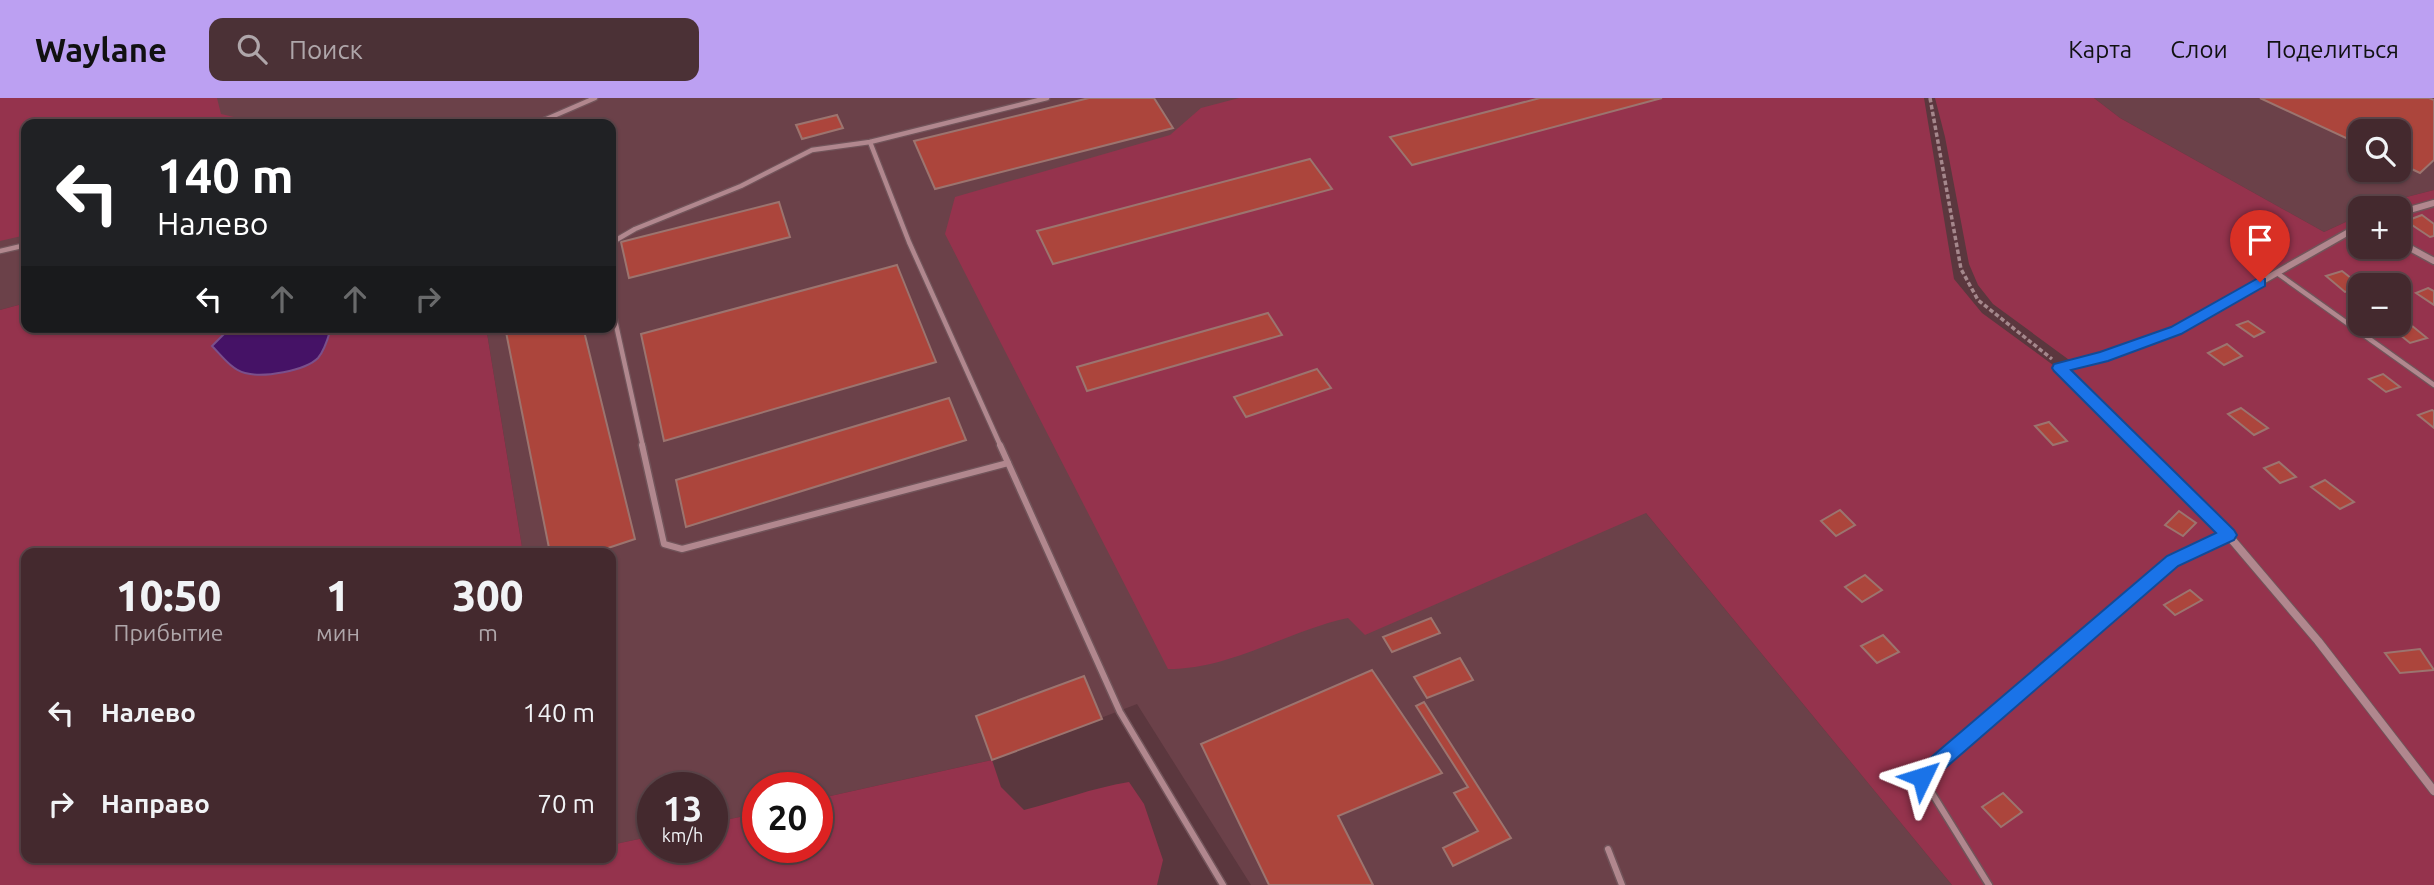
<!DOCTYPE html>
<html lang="ru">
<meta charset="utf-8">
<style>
body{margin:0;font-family:Ubuntu,sans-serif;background:#4b3136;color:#f1f3f6;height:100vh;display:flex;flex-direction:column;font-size:26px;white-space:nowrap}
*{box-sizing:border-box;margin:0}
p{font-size:23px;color:#afa6aa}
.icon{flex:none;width:38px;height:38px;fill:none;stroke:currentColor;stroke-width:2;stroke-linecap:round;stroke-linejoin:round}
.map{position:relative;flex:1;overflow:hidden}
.sheet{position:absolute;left:21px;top:450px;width:595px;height:315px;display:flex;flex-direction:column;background:#44292e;border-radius:14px;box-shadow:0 2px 5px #0004,0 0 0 2px #5c454a}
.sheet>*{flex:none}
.top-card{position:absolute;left:21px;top:21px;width:595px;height:214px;border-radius:14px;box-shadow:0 2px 5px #0004,0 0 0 2px #5c454a;background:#202124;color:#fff;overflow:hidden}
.buttons{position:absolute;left:2348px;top:21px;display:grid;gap:14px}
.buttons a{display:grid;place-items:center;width:63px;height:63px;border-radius:14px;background:#44292e;box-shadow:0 2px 5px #0004,0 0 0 2px #5c454a;font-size:35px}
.speed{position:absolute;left:637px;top:674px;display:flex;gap:14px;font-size:35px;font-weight:700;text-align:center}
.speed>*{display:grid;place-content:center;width:91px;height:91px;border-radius:50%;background:#44292e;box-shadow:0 2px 5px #0004,0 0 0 2px #5c454a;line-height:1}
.speed small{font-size:18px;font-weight:400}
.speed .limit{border:10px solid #d22;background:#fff;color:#111}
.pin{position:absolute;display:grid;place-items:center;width:60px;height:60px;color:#fff;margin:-72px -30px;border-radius:50% 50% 50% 0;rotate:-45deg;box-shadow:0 0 7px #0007}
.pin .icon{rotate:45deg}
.me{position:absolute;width:77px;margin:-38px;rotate:49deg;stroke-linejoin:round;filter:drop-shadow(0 0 5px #0008)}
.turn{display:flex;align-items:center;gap:24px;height:147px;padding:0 21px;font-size:32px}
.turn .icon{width:91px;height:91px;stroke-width:2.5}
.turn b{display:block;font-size:49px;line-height:60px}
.lanes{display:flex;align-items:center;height:66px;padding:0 21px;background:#0003;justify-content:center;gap:35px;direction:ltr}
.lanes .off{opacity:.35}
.eta{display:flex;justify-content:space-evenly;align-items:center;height:119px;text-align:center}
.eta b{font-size:42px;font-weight:800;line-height:49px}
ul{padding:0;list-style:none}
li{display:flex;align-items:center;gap:21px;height:91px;padding:0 21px}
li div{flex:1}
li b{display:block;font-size:26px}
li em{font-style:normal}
header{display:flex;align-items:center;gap:42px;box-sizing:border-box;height:98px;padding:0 35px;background:#bca0f2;color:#111}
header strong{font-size:33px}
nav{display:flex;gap:38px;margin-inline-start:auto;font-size:24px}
.search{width:490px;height:63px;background:#4b3136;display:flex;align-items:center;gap:18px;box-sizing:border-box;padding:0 24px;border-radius:14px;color:#afa6aa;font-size:26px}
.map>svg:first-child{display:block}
.built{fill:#6b4149;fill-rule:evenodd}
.green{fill:#95334d;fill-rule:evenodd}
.water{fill:#451266;stroke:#7a4f8b;stroke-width:2}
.building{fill:#ac453c;stroke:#9c746f;stroke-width:2}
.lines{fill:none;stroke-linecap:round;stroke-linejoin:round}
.lane-far1-casing{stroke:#72545a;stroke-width:7}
.lane-casing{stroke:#72545a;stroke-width:9}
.street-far1-casing{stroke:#72545a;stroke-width:9}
.street-casing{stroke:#72545a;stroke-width:10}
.path{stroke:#a5878c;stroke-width:3.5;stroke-dasharray:4.5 2.5;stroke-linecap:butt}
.lane-far1{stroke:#b1878e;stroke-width:4.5}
.lane{stroke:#b1878e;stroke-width:6}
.street-far1{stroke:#b1878e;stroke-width:6}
.street{stroke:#b1878e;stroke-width:8}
.route{fill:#1a73e8;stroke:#114b97;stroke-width:2}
</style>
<header>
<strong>Waylane</strong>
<div class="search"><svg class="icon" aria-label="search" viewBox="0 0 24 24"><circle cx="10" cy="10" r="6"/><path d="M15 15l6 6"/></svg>Поиск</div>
<nav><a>Карта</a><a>Слои</a><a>Поделиться</a></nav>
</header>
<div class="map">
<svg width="2434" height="787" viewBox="0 0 2434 787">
<rect width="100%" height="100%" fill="#5b373e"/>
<g class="built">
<polygon points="0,0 1924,0 1646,415 1952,787 1251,787 1137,606 992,662 817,701 817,690 758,690 758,715 712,725 712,690 653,690 653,738 611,747 611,455 523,455 486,229 611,229 611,26 26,26 26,205 0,212"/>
<path d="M2094,0H2434V92L2395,102L2377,110H2361V117L2324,134L2120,20ZM2361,33H2399V72H2361Z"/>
</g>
<g class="green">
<polygon points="0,0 217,0 221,16 265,26 26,26 26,137 0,143"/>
<path d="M1239,0H1924L1954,181L1982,215L2053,267L2072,264L1993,206L1978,187L1969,166L1945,39L1935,0H2094L2120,20L2324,134L2361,117V149H2399V110H2377L2395,102L2434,92V787H1952L1646,415L1365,537L1348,520C1287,533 1232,571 1168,571L945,136L955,99L1170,37L1201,10ZM2361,187H2399V226H2361Z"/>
<path d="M26,205V229H239L228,232L212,248L243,275L267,277L294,271L327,245L330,229H486L523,455H26V760H611V747L653,738V749H712V725L758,715V749H817V701L992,662L1001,689L1024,712C1059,703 1092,690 1129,684L1144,706L1163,762L1157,787H0V212Z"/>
</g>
<path class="water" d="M239,229H330L331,230C328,240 325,252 318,260C305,273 263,280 245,275C232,272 221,257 212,248L228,232Z"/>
<g class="building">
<polygon points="1089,0 1154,0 1173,30 935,91 914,43"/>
<polygon points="1540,0 1662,0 1412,67 1390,39"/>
<polygon points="2260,0 2429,0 2434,2 2434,62 2420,75 2399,65 2399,33 2361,33 2361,47"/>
<polygon points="837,17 843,30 802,41 796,27"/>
<polygon points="1310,61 1332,91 1053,166 1037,133"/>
<polygon points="779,104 790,139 629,180 621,144"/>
<polygon points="2422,117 2434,126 2434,138 2430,139 2406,123"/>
<polygon points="897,167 936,264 664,343 641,236"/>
<polygon points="2342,173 2361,188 2361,189 2345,194 2326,178"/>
<polygon points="2428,190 2434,193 2434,207 2416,195"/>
<polygon points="1268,215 1282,237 1087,293 1077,269"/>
<polygon points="2248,223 2264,234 2254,239 2237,227"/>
<polygon points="2406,223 2427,240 2410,245 2389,228"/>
<polygon points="505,229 583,229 635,441 593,455 550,455"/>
<polygon points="2227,246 2242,258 2224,267 2208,255"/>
<polygon points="1317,271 1331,290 1246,319 1234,299"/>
<polygon points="2383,276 2400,289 2386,294 2369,281"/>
<polygon points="949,300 966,342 686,429 676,382"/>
<polygon points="2241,310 2268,330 2254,337 2228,316"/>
<polygon points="2432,312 2434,313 2434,330 2418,317"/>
<polygon points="2049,324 2067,343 2053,347 2035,328"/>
<polygon points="2279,364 2296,379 2280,385 2264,370"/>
<polygon points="2325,382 2354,404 2340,411 2311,389"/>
<polygon points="1840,412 1855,427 1836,438 1821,423"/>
<polygon points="2179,413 2196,425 2183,438 2165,427"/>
<polygon points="1865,477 1882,492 1862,504 1845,489"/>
<polygon points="2190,492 2202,502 2175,517 2164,507"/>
<polygon points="1431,520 1440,535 1392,554 1383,539"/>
<polygon points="1883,537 1899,554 1877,565 1861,548"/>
<polygon points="2420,551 2434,572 2400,575 2385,555"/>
<polygon points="1460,560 1473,582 1427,600 1414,579"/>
<polygon points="1372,572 1442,675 1338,718 1373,787 1269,787 1201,646"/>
<polygon points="1084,578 1102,621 992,662 976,618"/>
<polygon points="1424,604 1511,740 1453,768 1443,750 1478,733 1454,695 1468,689 1416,608"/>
<polygon points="2003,695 2022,714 2001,729 1982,709"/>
</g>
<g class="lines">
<defs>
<g id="lane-far1">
<polyline points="535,26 595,0"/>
<polyline points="870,44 909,144 1001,349"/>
<polyline points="611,145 635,131 741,88 812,52 870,44 1047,0"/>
<polyline points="0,153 26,147"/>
<polyline points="2277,175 2434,287"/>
<polyline points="611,204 643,349"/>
</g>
<g id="lane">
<polyline points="642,347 664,446 682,451 1008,365"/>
<polyline points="1000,347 1120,614 1223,787"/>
<polyline points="1608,751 1622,787"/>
<polyline points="1989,787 1922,679 2173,463 2228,437"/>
</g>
<g id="street-far1">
<polyline points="2399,115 2434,105"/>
<polyline points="2399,144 2434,163"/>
<polyline points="2060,269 2140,349"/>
<polyline points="2060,269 2103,259 2176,232 2361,127"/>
</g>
<polyline id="street" points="2138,347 2228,437 2318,543 2434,693"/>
</defs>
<use href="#lane-far1" class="lane-far1-casing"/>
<use href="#lane" class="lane-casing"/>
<use href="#street-far1" class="street-far1-casing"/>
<use href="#street" class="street-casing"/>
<polyline class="path" points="1930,0 1961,171 1978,202 2052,261"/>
<use href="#lane-far1" class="lane-far1"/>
<use href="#lane" class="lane"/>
<use href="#street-far1" class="street-far1"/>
<use href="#street" class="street"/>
</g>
<polygon class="route" points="2260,179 2265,181 2265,188 2181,236 2108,263 2071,272 2234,432 2237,437 2234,442 2178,468 1928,685 1922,687 1915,685 1912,679 1915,673 2167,458 2216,435 2054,273 2052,270 2054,266 2100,254 2171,229"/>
</svg>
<div class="buttons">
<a><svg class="icon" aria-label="search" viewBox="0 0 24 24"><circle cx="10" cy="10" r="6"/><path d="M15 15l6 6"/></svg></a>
<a>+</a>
<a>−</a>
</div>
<div class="speed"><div>13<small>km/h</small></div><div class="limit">20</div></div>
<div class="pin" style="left:2260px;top:184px;background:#d93025"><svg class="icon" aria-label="arrive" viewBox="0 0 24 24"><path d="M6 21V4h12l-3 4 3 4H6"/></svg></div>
<svg class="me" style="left:1922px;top:679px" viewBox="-20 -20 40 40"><path d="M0-17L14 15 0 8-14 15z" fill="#1a73e8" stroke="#fff" stroke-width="4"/></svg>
<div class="top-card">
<div class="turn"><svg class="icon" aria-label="left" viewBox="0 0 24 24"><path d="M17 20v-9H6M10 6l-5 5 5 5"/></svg><div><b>140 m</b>Налево</div></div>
<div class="lanes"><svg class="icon" aria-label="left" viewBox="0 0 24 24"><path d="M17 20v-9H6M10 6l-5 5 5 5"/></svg><svg class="icon off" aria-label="ahead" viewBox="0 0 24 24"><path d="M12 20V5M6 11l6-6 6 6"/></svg><svg class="icon off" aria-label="ahead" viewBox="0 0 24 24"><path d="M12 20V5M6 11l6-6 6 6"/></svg><svg class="icon off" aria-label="right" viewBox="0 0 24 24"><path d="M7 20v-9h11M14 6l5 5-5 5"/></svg></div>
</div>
<section class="sheet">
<div class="eta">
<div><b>10:50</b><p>Прибытие</p></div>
<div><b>1</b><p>мин</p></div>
<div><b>300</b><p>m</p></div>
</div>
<ul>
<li><svg class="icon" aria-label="left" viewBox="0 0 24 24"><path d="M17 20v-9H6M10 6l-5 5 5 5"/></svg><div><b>Налево</b></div><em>140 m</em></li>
<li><svg class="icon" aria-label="right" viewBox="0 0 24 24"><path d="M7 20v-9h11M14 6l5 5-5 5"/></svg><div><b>Направо</b></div><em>70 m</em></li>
</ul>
</section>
</div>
